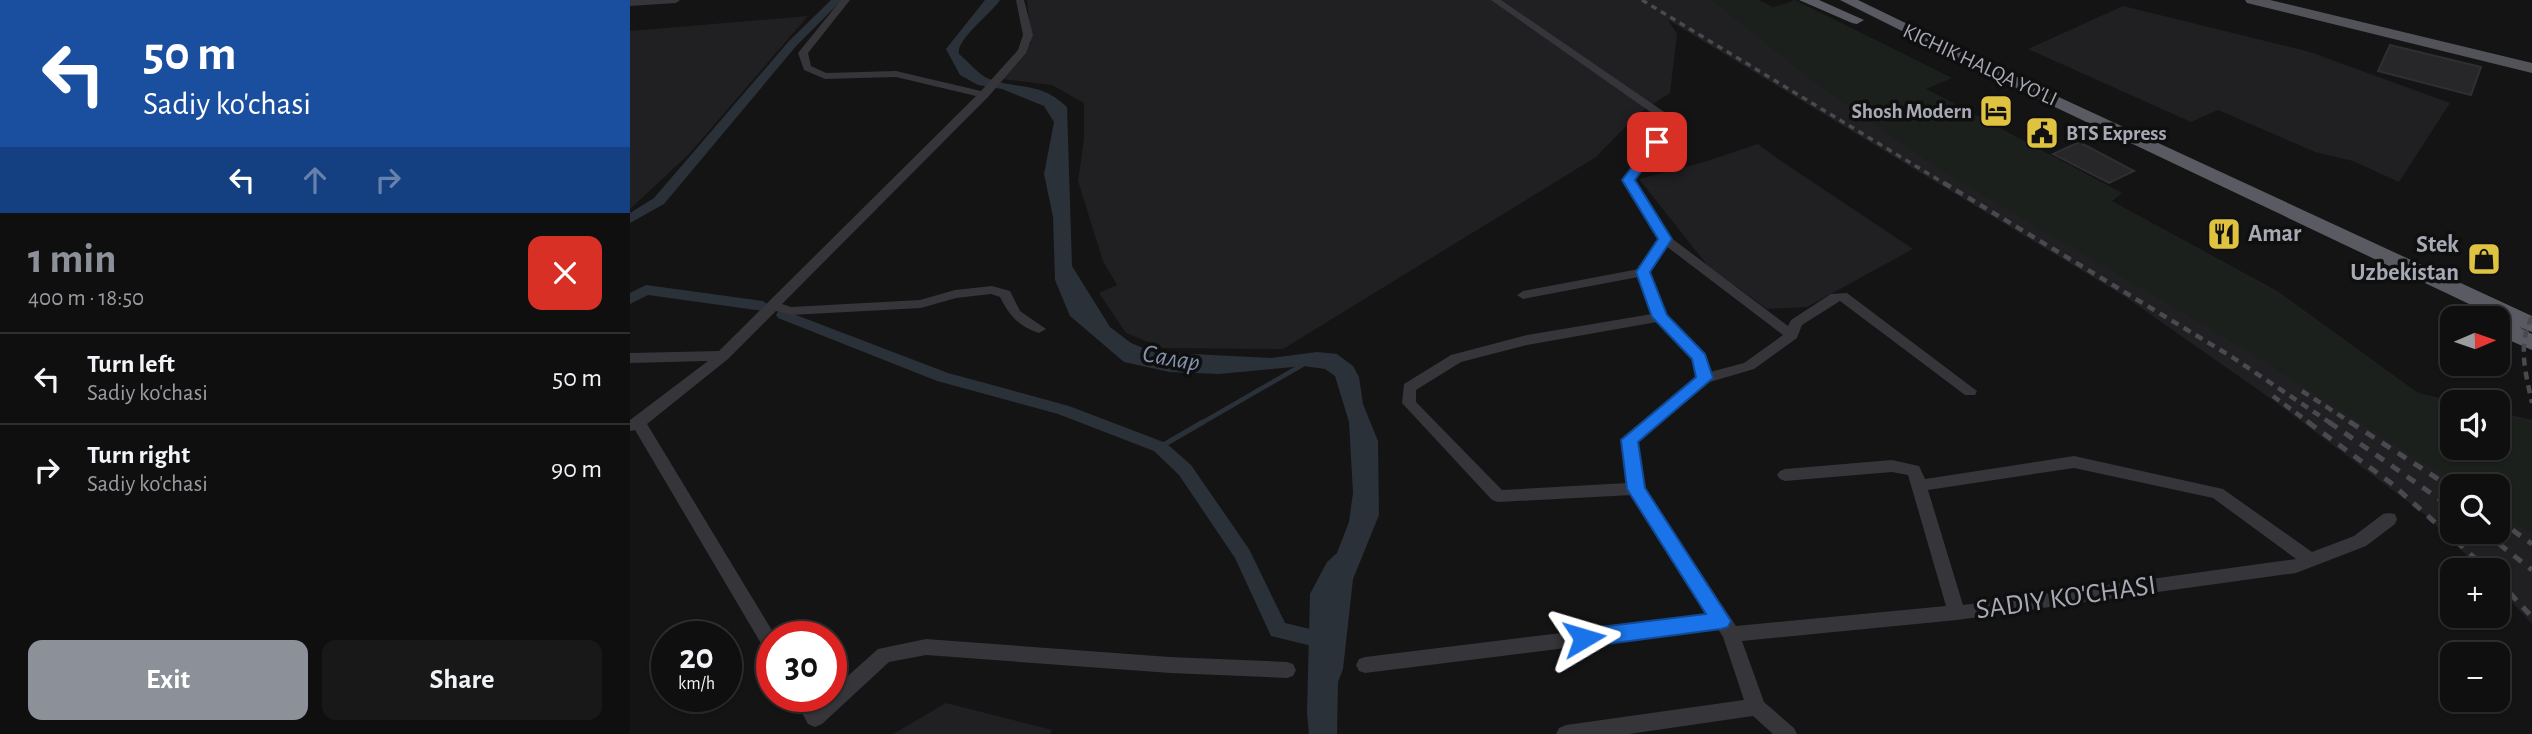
<!DOCTYPE html>
<meta charset="utf-8">
<style>
body{margin:0;font-family:"Alegreya Sans",sans-serif;background:#181819;color:#f1f3f6;height:100vh;display:flex;flex-direction:column;font-size:26px;white-space:nowrap}
*{box-sizing:border-box;margin:0}
p{font-size:23px;color:#9b9c9f}
.icon{flex:none;width:38px;height:38px;fill:none;stroke:currentColor;stroke-width:2;stroke-linecap:round;stroke-linejoin:round}
.map{position:relative;flex:1;overflow:hidden}
.panel{display:flex;flex-direction:column;background:#0f0f10;width:630px}
.panel>*{flex:none}
.hud{background:#1a4fa0;color:#fff;overflow:hidden}
.needle{width:46px;rotate:88deg}
.buttons{position:absolute;left:1810px;top:306px;display:grid;gap:14px}
.buttons a{display:grid;place-items:center;width:70px;height:70px;border-radius:14px;background:#0f0f10;box-shadow:0 2px 5px #0004,0 0 0 2px #2f2f30;font-size:35px}
.speed{position:absolute;left:21px;top:621px;display:flex;gap:14px;font-size:35px;font-weight:700;text-align:center}
.speed>*{display:grid;place-content:center;width:91px;height:91px;border-radius:50%;background:#0f0f10;box-shadow:0 2px 5px #0004,0 0 0 2px #2f2f30;line-height:1}
.speed small{font-size:18px;font-weight:400}
.speed .limit{border:10px solid #d22;background:#fff;color:#111}
.pin{position:absolute;display:grid;place-items:center;width:60px;height:60px;color:#fff;margin:-30px;border-radius:14px;box-shadow:0 4px 10px #0006}
.me{position:absolute;width:77px;margin:-38px;rotate:83deg;stroke-linejoin:round;filter:drop-shadow(0 0 5px #0008)}
.turn{display:flex;align-items:center;gap:24px;height:147px;padding:0 28px;font-size:32px}
.turn .icon{width:91px;height:91px;stroke-width:2.5}
.turn b{display:block;font-size:49px;line-height:60px}
.lanes{display:flex;align-items:center;height:66px;padding:0 28px;background:#0003;justify-content:center;gap:35px;direction:ltr}
.lanes .off{opacity:.35}
.round{display:grid;place-items:center;flex:none;width:74px;height:74px;border-radius:14px;background:#181819}
.summary{display:flex;align-items:center;justify-content:space-between;height:119px;padding:0 28px}
h1{font-size:42px;font-weight:700;line-height:52px;color:#8c9099}
.cta{display:flex;gap:14px;margin-top:auto;padding:14px 28px}
.cta a{flex:1;height:80px;border-radius:14px;background:#8c9099;color:#fff;font-size:28px;font-weight:700;line-height:80px;text-align:center}
.cta a+a{background:#181819;color:#f1f3f6}
ul{padding:0;list-style:none}
li{display:flex;align-items:center;gap:21px;height:91px;padding:0 28px;border-top:2px solid #2f2f30}
li div{flex:1}
li b{display:block;font-size:26px}
li em{font-style:normal}
main{display:flex;flex:1;min-height:0}
.map>svg:first-child{display:block}
.built{fill:#202022;fill-rule:evenodd}
.green{fill:#1b201c}
.water{fill:#2b3138}
.lines{fill:none;stroke-linecap:round;stroke-linejoin:round}
.stream-far1{stroke:#2b3138;stroke-width:4.5}
.stream{stroke:#2b3138;stroke-width:5}
.canal{fill:#2b3138;fill-rule:evenodd}
.building{fill:#272729;stroke:#2f2e31;stroke-width:2}
.minor{fill:#35353a;fill-rule:evenodd}
.primary{fill:#525259;fill-rule:evenodd}
.trunk{fill:#5a5a62;fill-rule:evenodd}
.rail-far2{stroke:#49494f;stroke-width:3.5;stroke-dasharray:6 5;stroke-linecap:butt}
.rail-far1{stroke:#49494f;stroke-width:4.5;stroke-dasharray:8 6;stroke-linecap:butt}
.rail{stroke:#49494f;stroke-width:5;stroke-dasharray:10 9;stroke-linecap:butt}
.route{fill:#1a73e8;stroke:#114b97;stroke-width:2}
.labels{text-anchor:middle;dominant-baseline:central;stroke-width:7;stroke-linejoin:round;paint-order:stroke}
.far-street-label{font-size:21px;fill:#a7a9b4;stroke:#0f0f10}
.far-poi-label{font-size:21px;font-weight:bold;fill:#a7a9b4;stroke:#0f0f10;text-anchor:end}
.poi-label{font-size:24px;font-weight:bold;fill:#a7a9b4;stroke:#0f0f10;text-anchor:start}
.water-label{font-size:26px;font-style:italic;fill:#8192ac;stroke:#0f0f10}
.near-street-label{font-size:28px;fill:#a7a9b4;stroke:#0f0f10}
</style>
<main>
<section class="panel">
<div class="hud">
<div class="turn"><svg class="icon" aria-label="left" viewBox="0 0 24 24"><path d="M17 20v-9H6M10 6l-5 5 5 5"/></svg><div><b>50 m</b>Sadiy ko'chasi</div></div>
<div class="lanes"><svg class="icon" aria-label="left" viewBox="0 0 24 24"><path d="M17 20v-9H6M10 6l-5 5 5 5"/></svg><svg class="icon off" aria-label="ahead" viewBox="0 0 24 24"><path d="M12 20V5M6 11l6-6 6 6"/></svg><svg class="icon off" aria-label="right" viewBox="0 0 24 24"><path d="M7 20v-9h11M14 6l5 5-5 5"/></svg></div>
</div>
<div class="summary"><div><h1>1 min</h1><p>400 m · 18:50</p></div><a class="round" style="background:#d93025;color:#fff"><svg class="icon" aria-label="close" viewBox="0 0 24 24"><path d="M6 6l12 12M18 6L6 18"/></svg></a></div>
<ul>
<li><svg class="icon" aria-label="left" viewBox="0 0 24 24"><path d="M17 20v-9H6M10 6l-5 5 5 5"/></svg><div><b>Turn left</b><p>Sadiy ko'chasi</p></div><em>50 m</em></li>
<li><svg class="icon" aria-label="right" viewBox="0 0 24 24"><path d="M7 20v-9h11M14 6l5 5-5 5"/></svg><div><b>Turn right</b><p>Sadiy ko'chasi</p></div><em>90 m</em></li>
</ul>
<div class="cta"><a>Exit</a><a>Share</a></div>
</section>
<div class="map">
<svg width="1902" height="734" viewBox="0 0 1902 734">
<rect width="100%" height="100%" fill="#141415"/>
<g class="built">
<path d="M397,0H1129L1492,193L1482,201L1647,291L1788,393L1827,402H1822V448H1867V412L1902,420V624L1867,586V570H1852L1794,514L1644,401L1497,298L1038,20L1047,34L1040,93L1009,113L966,157L653,349L533,348L496,333L469,293L487,285L473,261L448,181L454,139V103L422,85L372,79L401,43ZM1822,486H1867V532H1822Z"/>
<polygon points="1493,6 1680,52 1820,103 1769,182 1723,161 1685,152 1588,110 1561,122 1398,49"/>
<polygon points="178,16 59,154 0,209 0,31"/>
<polygon points="1128,144 1148,159 1283,249 1177,307 1137,309 1078,266 1009,179 1071,163"/>
<polygon points="316,703 422,730 420,734 263,734"/>
</g>
<polygon class="green" points="1082,0 1127,0 1141,8 1165,0 1322,78 1296,89 1165,20 1490,193 1479,200 1645,292 1788,394 1822,403 1822,448 1867,448 1867,414 1902,423 1902,535 1867,511 1867,486 1830,486 1614,349 1307,168 1180,79"/>
<path class="water" d="M355,0H370C361,14 326,39 329,54C338,61 349,75 359,79C390,90 410,81 437,107L442,266L480,327L501,343L523,352L641,358L687,352L707,354L723,366L729,377L733,404L748,441L749,515L723,579L713,669L708,682L707,734H679L677,713L680,594L697,562L707,553L719,522L723,493L719,422L705,376L695,369L673,366L589,374L540,372L494,362L440,316L425,280L423,217L414,174L424,122L414,106L372,89L348,85L330,75L316,49Z"/>
<g class="lines">
<polyline class="stream-far1" points="570,424 674,364"/>
<polyline class="stream" points="530,447 573,422"/>
<g class="canal">
<polygon points="201,0 212,0 167,45 34,204 0,223 0,213 24,198 159,41"/>
<polygon points="16,285 133,301 140,306 133,311 18,295 0,304 0,293"/>
<polygon points="153,310 318,373 439,406 536,443 561,465 619,549 655,623 697,633 700,639 697,645 690,648 641,636 605,558 549,475 524,451 428,414 307,381 148,318 146,315 148,312"/>
</g>
</g>
<g class="building">
<polygon points="1760,45 1851,67 1841,95 1748,71"/>
<polygon points="1449,142 1504,171 1479,183 1423,154"/>
</g>
<g class="lines">
<g class="minor">
<polygon points="0,0 50,0 46,3 0,6"/>
<path d="M211,0H220L178,53L181,66L196,73L266,71L351,91L388,50L393,35L386,0H394L403,35L396,53L358,97L152,304L161,307L290,300L325,290L362,286L380,291L390,311L416,329L409,333C389,327 379,315 370,297L361,294L326,298L291,308L161,315L146,311L98,359L17,424L146,637H142V654L136,652L5,430L0,431V420L78,361L0,363V353L89,351L346,96L266,77L195,79L174,70L168,53Z"/>
<path d="M861,0H871L1046,120V124L1004,180L1040,237L1158,326L1161,320L1201,294L1217,293L1347,391L1345,395H1335L1210,301L1172,325L1167,338L1124,369L1080,382L1007,442L1014,488L1106,626L1316,606L1278,475L1262,472L1155,481L1150,479L1147,475L1150,471L1155,469L1262,460L1289,466L1295,479L1444,456L1593,489L1682,552L1724,536L1753,514L1759,513L1765,514L1767,519L1765,524L1736,546L1666,573L1327,620L1112,641L1134,702L1164,728L1167,734H1143L1123,716L999,734H926L929,728L936,725L1114,700L1093,637L1088,629L735,673L729,671L726,665L729,659L735,657L1079,615L1002,495L868,502L862,500L772,403L774,384L821,355L897,335L1022,314L1008,277L893,299L887,295L893,291L1009,269L1029,239L992,180L1036,123ZM1036,246L1153,335L1114,363L1080,372L1074,354L1036,315L1019,272ZM1027,322L1063,359L1068,377L994,436L991,440L997,483L872,490L786,402V390L831,362L897,345ZM1444,468L1583,498L1666,559L1333,605L1298,490Z"/>
<polygon points="296,639 540,657 657,662 663,664 666,670 663,676 657,678 540,673 296,655 259,662 192,724 185,727 178,724 163,696 183,696 187,704 195,696 201,696 201,691 248,649"/>
</g>
<polygon class="primary" points="1615,0 1640,0 1902,63 1902,73 1617,3"/>
<g class="trunk">
<polygon points="1169,0 1189,0 1234,20 1227,24 1222,23"/>
<polygon points="1210,0 1228,0 1420,93 1902,316 1902,332 1889,327 1902,334 1902,350 1867,335 1867,321 1877,322 1408,99"/>
</g>
<polyline class="rail-far2" points="1012,0 1317,185"/>
<g class="rail-far1">
<polyline points="1314,183 1602,357 1702,424"/>
<path d="M1902,317C1887,345 1896,374 1902,403"/>
<polyline points="1672,391 1723,424"/>
<polyline points="1643,396 1681,424"/>
</g>
<g class="rail">
<polyline points="1678,422 1761,483 1858,570"/>
<polyline points="1699,422 1822,508"/>
<polyline points="1720,422 1822,488"/>
<polyline points="1867,519 1902,544"/>
<polyline points="1854,532 1902,570"/>
<polyline points="1867,579 1902,617"/>
</g>
</g>
<polygon class="route" points="1027,138 1033,142 1005,180 1042,239 1020,272 1037,315 1075,354 1083,378 1008,442 1015,488 1101,621 1098,627 1091,629 954,647 947,644 944,638 947,631 954,629 1076,614 997,489 991,440 1066,377 1062,359 1022,317 1006,272 1028,239 992,180 1023,139"/>
<defs>
<symbol id="hotel-square" viewBox="-11 -11 22 22"><rect x="-9" y="-9" width="18" height="18" rx="4" fill="#e0c241" stroke="#0f0f10"/><path d="M-6-4.5h1.5V1H6V5H4.5V3h-9V5H-6ZM-4 0a1.8 1.8 0 1 1 3.6 0ZM.5 0V-2.5h3Q6-2.5 6 0Z" fill="#111"/></symbol>
<symbol id="civic-square" viewBox="-11 -11 22 22"><rect x="-9" y="-9" width="18" height="18" rx="4" fill="#e0c241" stroke="#0f0f10"/><path d="M-.6-6.5H3V-4.5H.6V-3L4-1V1h2V6H-6V1h2V-1L-.6-3ZM-1.2 2.5V6h2.4V2.5Z" fill="#111"/></symbol>
<symbol id="restaurant-square" viewBox="-11 -11 22 22"><rect x="-9" y="-9" width="18" height="18" rx="4" fill="#e0c241" stroke="#0f0f10"/><path d="M-5-6h1v4h1v-4h1v4h1v-4h1v5L-1.5 .5V6h-2V.5L-5-1ZM5-6V6H3V1.5H1.5Q1.5-4 5-6Z" fill="#111"/></symbol>
<symbol id="shop-square" viewBox="-11 -11 22 22"><rect x="-9" y="-9" width="18" height="18" rx="4" fill="#e0c241" stroke="#0f0f10"/><path d="M-5-2.5h2.3a2.7 3.5 0 0 1 5.4 0H5L5.5 6h-11ZM-1.5-2.5h3a1.5 2.3 0 0 0-3 0Z" fill="#111"/></symbol>
</defs>
<g fill-rule="evenodd">
<use href="#hotel-square" x="1347" y="92" width="38" height="38"/>
<use href="#civic-square" x="1393" y="114" width="38" height="38"/>
<use href="#restaurant-square" x="1575" y="215" width="38" height="38"/>
<use href="#shop-square" x="1835" y="240" width="38" height="38"/>
</g>
<g class="labels">
<g class="far-street-label">
<text transform="translate(1350 65) rotate(25)">KICHIK HALQA YO'LI</text>
</g>
<g class="far-poi-label">
<text x="1342" y="111">Shosh Modern</text>
<text x="1436" y="133" text-anchor="start">BTS Express</text>
</g>
<g class="poi-label">
<text x="1618" y="234">Amar</text>
<text x="1829" y="245" text-anchor="end">Stek<tspan x="1829" dy="28">Uzbekistan</tspan></text>
</g>
<g class="water-label">
<text transform="translate(541 358) rotate(10)">Салар</text>
</g>
<g class="near-street-label">
<text transform="translate(1436 598) rotate(-8)">SADIY KO'CHASI</text>
</g>
</g>
</svg>
<div class="buttons">
<a><svg class="needle" viewBox="-14 -14 28 28"><path d="M0-13l5 13h-10z" fill="#e53935"/><path d="M0 13l5-13h-10z" fill="#9b9c9f"/></svg></a>
<a><svg class="icon" aria-label="sound" viewBox="0 0 24 24"><path d="M4 9h4l5-4v14l-5-4H4zM17 9q2 3 0 6"/></svg></a>
<a><svg class="icon" aria-label="search" viewBox="0 0 24 24"><circle cx="10" cy="10" r="6"/><path d="M15 15l6 6"/></svg></a>
<a>+</a>
<a>−</a>
</div>
<div class="speed"><div>20<small>km/h</small></div><div class="limit">30</div></div>
<div class="pin" style="left:1027px;top:142px;background:#d93025"><svg class="icon" aria-label="arrive" viewBox="0 0 24 24"><path d="M6 21V4h12l-3 4 3 4H6"/></svg></div>
<svg class="me" style="left:954px;top:638px" viewBox="-20 -20 40 40"><path d="M0-17L14 15 0 8-14 15z" fill="#1a73e8" stroke="#fff" stroke-width="4"/></svg>
</div>
</main>
